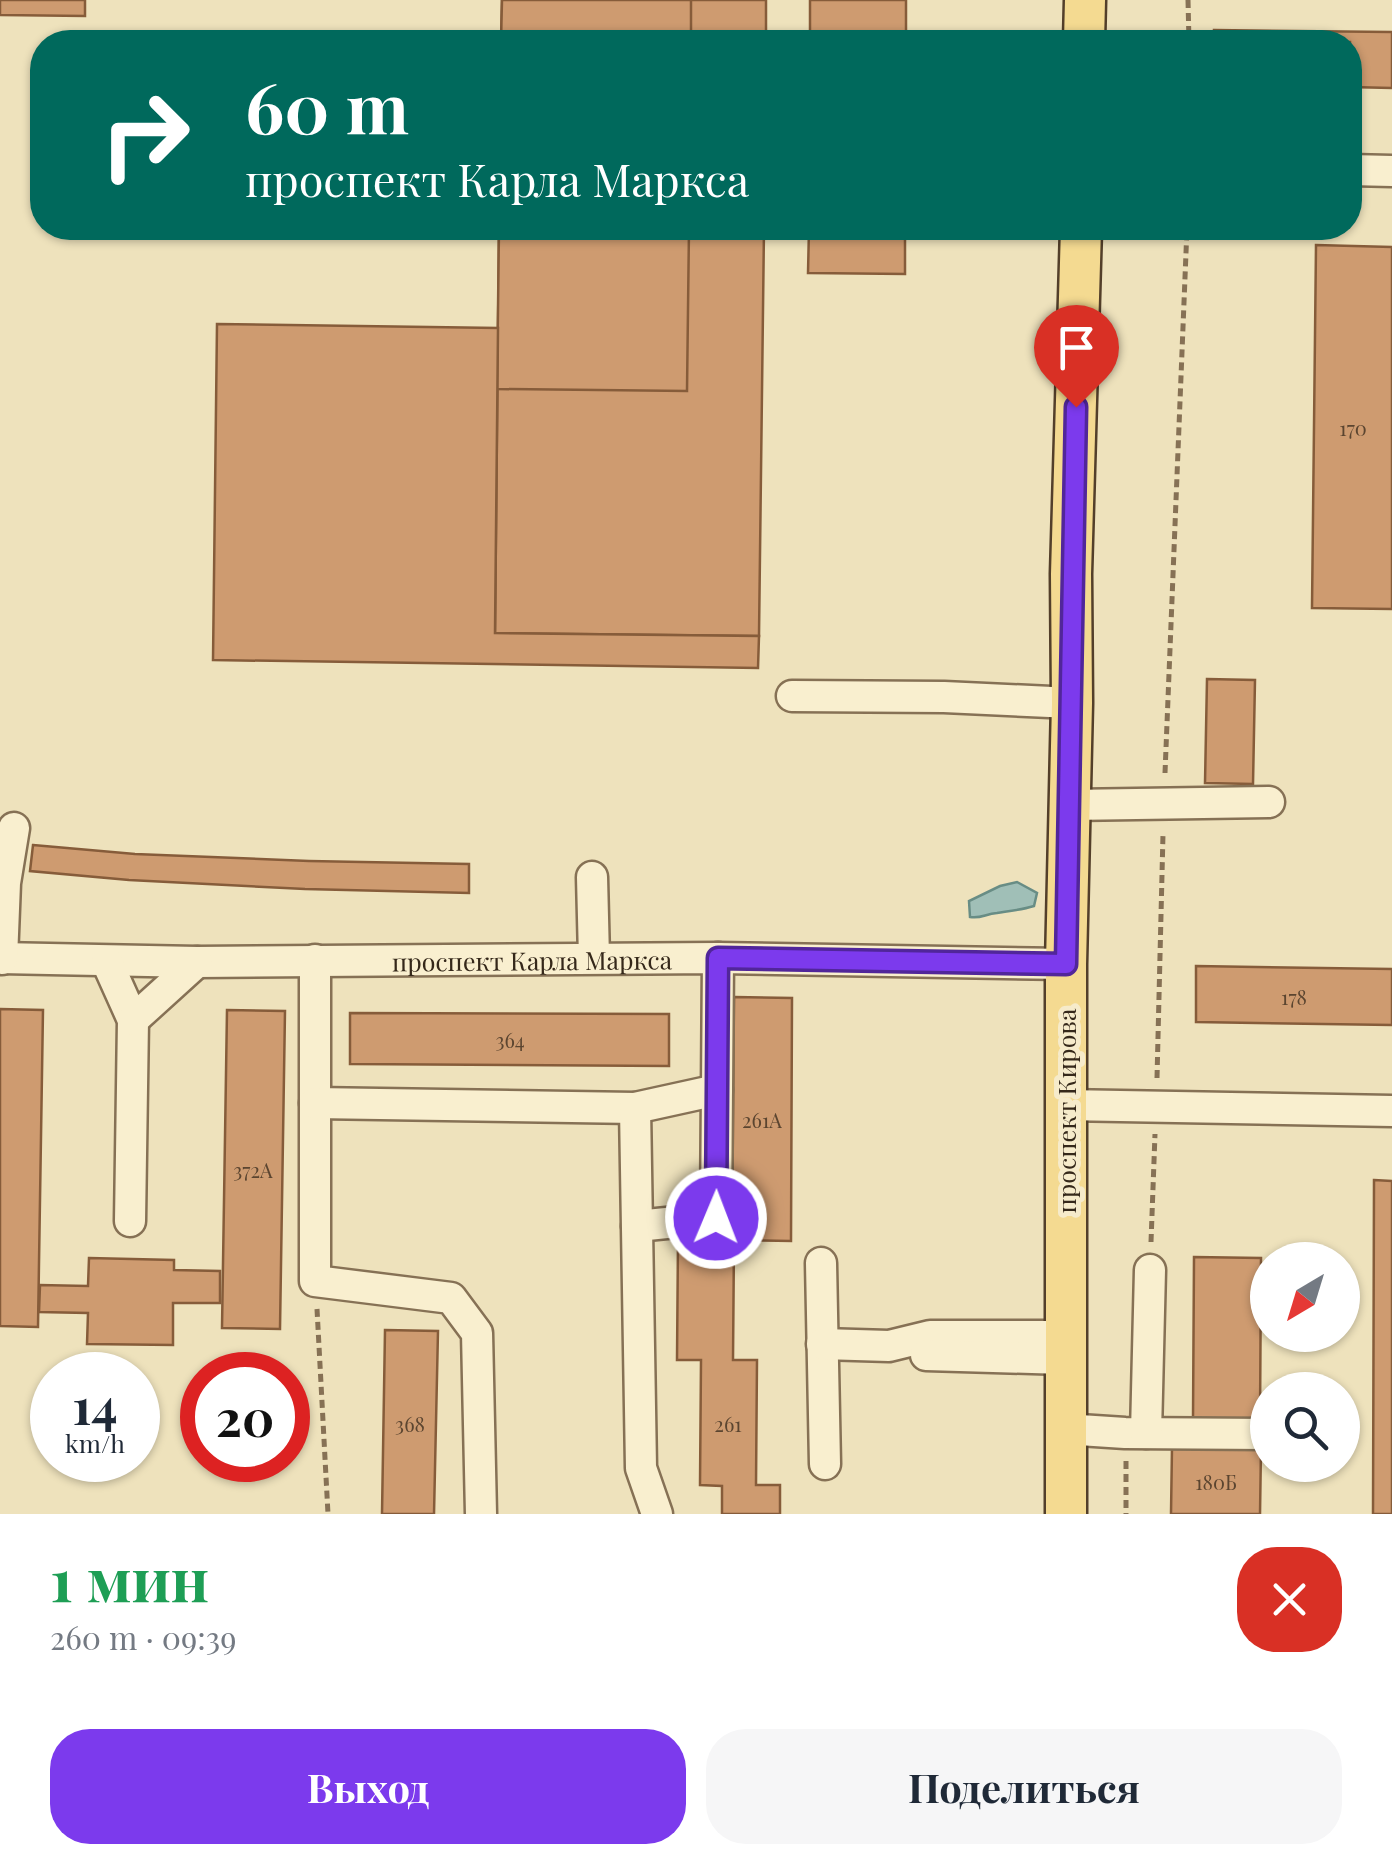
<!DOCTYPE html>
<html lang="ru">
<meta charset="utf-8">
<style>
body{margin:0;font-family:"Playfair Display",serif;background:#f6f6f7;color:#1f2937;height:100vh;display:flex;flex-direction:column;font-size:38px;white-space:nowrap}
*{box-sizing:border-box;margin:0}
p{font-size:32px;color:#747a83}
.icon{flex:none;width:55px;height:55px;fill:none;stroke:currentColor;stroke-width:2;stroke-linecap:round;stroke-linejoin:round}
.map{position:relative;height:1514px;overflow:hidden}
.side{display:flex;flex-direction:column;background:#fff;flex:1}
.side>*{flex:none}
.guide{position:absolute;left:30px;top:30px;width:1332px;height:210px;border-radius:40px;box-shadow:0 2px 8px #0004;background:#00695c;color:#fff;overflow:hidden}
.needle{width:65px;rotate:218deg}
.tools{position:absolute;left:1250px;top:1242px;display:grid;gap:20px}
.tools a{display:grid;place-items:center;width:110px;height:110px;border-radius:50%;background:#fff;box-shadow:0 2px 8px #0004;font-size:50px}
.speed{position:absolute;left:30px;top:1352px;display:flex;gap:20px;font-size:50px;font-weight:700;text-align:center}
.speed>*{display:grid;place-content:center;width:130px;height:130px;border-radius:50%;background:#fff;box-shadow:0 2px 8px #0004;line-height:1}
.speed small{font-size:25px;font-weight:400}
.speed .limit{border:15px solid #d22;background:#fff;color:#111}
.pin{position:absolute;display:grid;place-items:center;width:85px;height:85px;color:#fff;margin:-102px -42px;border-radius:50% 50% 50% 0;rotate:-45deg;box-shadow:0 0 10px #0007}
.pin .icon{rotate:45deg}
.me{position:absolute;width:110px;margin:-55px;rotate:1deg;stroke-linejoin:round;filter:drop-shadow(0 0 8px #0008)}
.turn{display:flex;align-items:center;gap:35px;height:210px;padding:0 50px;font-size:45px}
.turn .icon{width:130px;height:130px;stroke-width:2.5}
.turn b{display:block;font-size:70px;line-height:85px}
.round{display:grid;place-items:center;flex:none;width:105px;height:105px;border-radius:40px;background:#f6f6f7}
.summary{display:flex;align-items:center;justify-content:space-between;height:170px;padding:0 50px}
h1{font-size:60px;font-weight:700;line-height:75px;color:#1e9e55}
.button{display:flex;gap:20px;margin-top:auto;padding:20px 50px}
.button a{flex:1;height:115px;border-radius:40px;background:#7c3aed;color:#fff;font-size:40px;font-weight:700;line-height:115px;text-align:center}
.button a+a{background:#f6f6f7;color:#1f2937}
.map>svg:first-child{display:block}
.water{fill:#a0bfb7;stroke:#688d85;stroke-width:2.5}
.building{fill:#ce9b70;stroke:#865c3a;stroke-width:2.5}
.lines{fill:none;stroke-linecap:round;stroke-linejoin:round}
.minor-casing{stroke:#867155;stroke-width:35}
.major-casing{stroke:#533f2a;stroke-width:45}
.path{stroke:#867155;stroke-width:5;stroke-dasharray:8 5;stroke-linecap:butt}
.minor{stroke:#f9efcf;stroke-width:30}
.major{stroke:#f4da91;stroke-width:40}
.route-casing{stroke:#51269a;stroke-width:25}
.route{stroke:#7c3aed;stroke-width:18}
.labels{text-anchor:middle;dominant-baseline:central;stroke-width:10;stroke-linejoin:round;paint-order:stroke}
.number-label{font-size:20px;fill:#5b4530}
.street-label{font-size:25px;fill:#35281a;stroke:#f6ebcb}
</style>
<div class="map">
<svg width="1392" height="1514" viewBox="0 0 1392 1514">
<rect width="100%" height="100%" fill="#eee2bc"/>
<path class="water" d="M1017,882L1037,893L1034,906C1021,910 1010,911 997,913C985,914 981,919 970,917L969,901L1000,886Z"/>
<g class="building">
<polygon points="0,0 85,0 85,16 0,15"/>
<polygon points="502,0 766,0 766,42 501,42"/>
<polygon points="502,0 691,0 691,42 501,42"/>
<rect x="810" y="0" width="96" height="42"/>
<polygon points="1214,30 1392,32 1392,88 1350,87 1350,42 1214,42"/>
<polygon points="499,228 764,228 759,636 495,633"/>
<polygon points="499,228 689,228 687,391 497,389"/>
<polygon points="809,228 905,228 905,274 808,273"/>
<polygon points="1316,245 1392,247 1392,609 1312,608"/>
<polygon points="217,324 498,328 495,633 759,636 758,668 213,660"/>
<polygon points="1207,679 1255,680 1253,784 1205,783"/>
<polygon points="33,845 135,854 309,861 469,864 469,893 305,889 129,880 30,871"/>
<polygon points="1196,966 1392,969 1392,1025 1196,1022"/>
<polygon points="734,997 792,998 791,1241 732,1240"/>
<polygon points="0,1009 43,1010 38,1327 0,1326"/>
<polygon points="227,1010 285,1011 280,1329 222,1328"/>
<polygon points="350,1013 669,1014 669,1066 350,1064"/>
<polygon points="1374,1180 1392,1181 1392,1514 1373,1514"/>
<polygon points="678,1240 734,1241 733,1360 757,1360 756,1485 780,1485 780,1514 722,1514 722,1486 700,1485 701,1360 677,1360"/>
<polygon points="1194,1257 1261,1258 1260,1421 1193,1420"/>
<polygon points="89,1258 174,1260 174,1270 220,1271 220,1303 173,1303 173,1345 87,1344 88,1313 39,1312 40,1285 88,1286"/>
<polygon points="385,1330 438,1331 434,1514 382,1514"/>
<polygon points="1172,1447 1261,1448 1260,1514 1171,1514"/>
</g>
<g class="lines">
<defs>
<g id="minor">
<polyline points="1350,170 1392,171"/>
<polyline points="792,696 944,697 1072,703"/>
<polyline points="1070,805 1269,802"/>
<polyline points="592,877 594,958"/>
<path id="s1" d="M0,958L197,962L718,958L1066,964"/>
<polyline points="2,959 5,883 14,828"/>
<polyline points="315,960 315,1281 451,1298 477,1333 481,1514"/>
<polyline points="107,962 133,1020 130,1221"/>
<polyline points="133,1020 197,962"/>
<polyline points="315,1103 635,1108"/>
<polyline points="1065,1105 1392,1111"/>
<polyline points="637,1226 716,1218 718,958"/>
<polyline points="821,1263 825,1464"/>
<polyline points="822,1344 889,1346 930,1336 1065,1336"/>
<polyline points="926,1355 1064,1359"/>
<polyline points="1064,1429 1125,1433 1268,1434"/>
<polyline points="1146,1433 1150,1270"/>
<polyline points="657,1514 641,1468 635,1108 717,1090"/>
</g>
<g id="major">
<polyline points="1084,42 1085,0"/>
<polyline points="1066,1514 1066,964 1072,703 1071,574 1081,228"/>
</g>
</defs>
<use href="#minor" class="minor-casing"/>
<use href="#major" class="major-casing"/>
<g class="path">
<polyline points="1188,0 1189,42"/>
<polyline points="1165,773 1187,228"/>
<polyline points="1157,1078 1163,834"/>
<polyline points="1151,1242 1155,1134"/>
<polyline points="317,1309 328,1514"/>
<polyline points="1126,1461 1126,1514"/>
</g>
<use href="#minor" class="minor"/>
<use href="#major" class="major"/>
</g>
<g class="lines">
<defs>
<path id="route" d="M716,1218L718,958L1066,964C1071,779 1072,593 1076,407"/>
</defs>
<use href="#route" class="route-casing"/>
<use href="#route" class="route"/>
</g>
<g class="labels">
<g class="number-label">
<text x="1353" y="427">170</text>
<text x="1294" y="996">178</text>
<text x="510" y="1039">364</text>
<text x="762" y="1119">261А</text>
<text x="253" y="1169">372А</text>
<text x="410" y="1423">368</text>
<text x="728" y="1423">261</text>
<text x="1216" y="1481">180Б</text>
</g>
<g class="street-label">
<text stroke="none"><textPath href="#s1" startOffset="532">проспект Карла Маркса</textPath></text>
<text transform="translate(1065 1111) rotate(-90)">проспект Кирова</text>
</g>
</g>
</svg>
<div class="tools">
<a><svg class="needle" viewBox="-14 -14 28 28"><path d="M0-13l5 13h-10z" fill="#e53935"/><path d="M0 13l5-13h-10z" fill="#747a83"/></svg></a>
<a><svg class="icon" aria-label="search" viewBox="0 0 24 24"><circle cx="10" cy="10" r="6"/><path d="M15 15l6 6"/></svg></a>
</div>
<div class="speed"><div>14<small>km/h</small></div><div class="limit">20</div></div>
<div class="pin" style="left:1076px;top:407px;background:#d93025"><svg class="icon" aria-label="arrive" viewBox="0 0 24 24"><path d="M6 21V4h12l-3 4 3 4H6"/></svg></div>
<svg class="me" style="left:716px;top:1218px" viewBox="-20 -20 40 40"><circle r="17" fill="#7c3aed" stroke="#fff" stroke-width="3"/><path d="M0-11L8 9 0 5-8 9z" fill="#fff"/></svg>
<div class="guide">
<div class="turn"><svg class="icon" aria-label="right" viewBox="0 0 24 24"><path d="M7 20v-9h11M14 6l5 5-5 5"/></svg><div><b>60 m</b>проспект Карла Маркса</div></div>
</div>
</div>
<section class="side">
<div class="summary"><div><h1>1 мин</h1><p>260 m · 09:39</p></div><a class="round" style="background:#d93025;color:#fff"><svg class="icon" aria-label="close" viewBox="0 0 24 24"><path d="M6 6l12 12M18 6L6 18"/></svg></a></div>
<div class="button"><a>Выход</a><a>Поделиться</a></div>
</section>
